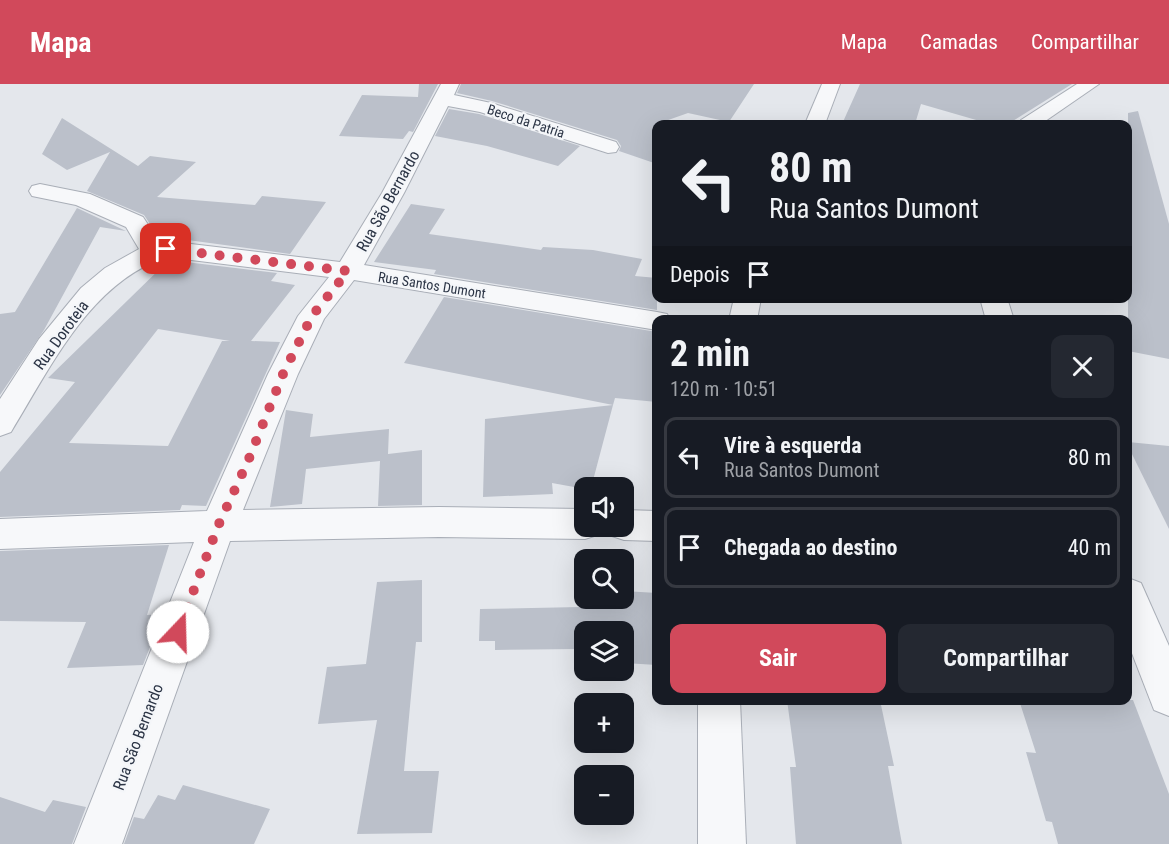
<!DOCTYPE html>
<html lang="pt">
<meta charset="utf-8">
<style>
body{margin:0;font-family:"Roboto Condensed",sans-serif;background:#242831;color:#f1f3f6;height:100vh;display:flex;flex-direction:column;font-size:22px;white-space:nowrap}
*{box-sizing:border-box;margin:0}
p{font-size:20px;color:#9ea1a6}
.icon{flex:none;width:33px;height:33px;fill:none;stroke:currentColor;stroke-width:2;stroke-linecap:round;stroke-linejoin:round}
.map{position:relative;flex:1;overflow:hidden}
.sheet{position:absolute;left:652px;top:231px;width:480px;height:390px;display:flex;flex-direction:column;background:#171b24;border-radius:12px;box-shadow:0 6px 24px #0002}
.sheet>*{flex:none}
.top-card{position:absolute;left:652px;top:36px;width:480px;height:183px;border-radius:12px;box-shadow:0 6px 24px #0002;background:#171b24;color:#f1f3f6;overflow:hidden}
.controls{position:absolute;left:574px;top:393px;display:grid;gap:12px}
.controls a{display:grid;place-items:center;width:60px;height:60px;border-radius:12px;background:#171b24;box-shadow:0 6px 24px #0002;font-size:30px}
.pin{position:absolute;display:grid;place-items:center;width:51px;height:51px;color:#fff;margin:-26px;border-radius:12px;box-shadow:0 3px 9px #0006}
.me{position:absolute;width:66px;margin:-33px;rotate:21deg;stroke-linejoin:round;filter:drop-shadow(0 0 4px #0008)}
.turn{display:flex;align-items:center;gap:21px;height:126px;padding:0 18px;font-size:27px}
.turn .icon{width:78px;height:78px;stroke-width:2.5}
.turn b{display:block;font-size:42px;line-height:51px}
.then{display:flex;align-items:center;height:57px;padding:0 18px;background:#0003;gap:12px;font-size:22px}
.round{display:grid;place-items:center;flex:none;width:63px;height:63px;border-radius:12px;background:#242831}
.head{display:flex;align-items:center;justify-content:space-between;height:102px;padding:0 18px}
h1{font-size:36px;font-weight:700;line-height:45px}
.cta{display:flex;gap:12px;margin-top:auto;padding:12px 18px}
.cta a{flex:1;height:69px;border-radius:12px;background:#d1495b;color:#fff;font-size:24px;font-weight:700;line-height:69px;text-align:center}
.cta a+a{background:#242831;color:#f1f3f6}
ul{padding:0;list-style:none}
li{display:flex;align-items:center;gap:18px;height:81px;margin:0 12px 9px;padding:0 6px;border:3px solid #363941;border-radius:12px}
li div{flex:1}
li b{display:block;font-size:22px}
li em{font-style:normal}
header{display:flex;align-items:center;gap:36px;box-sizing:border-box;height:84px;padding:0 30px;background:#d1495b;color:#fff}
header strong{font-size:28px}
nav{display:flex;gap:33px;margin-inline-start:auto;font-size:21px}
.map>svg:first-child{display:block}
.building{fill:#bbc0ca;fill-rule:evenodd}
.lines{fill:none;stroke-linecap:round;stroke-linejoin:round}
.minor-casing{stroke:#a9aeb7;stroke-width:2}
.minor{fill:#f7f8fa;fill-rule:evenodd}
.route{stroke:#d1495b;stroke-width:10;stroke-dasharray:0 18}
.labels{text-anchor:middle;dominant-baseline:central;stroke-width:4.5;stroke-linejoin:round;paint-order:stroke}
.far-street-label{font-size:14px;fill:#2b3445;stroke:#f4f6f9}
.street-label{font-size:16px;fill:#2b3445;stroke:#f4f6f9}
</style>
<header>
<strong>Mapa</strong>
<nav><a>Mapa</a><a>Camadas</a><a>Compartilhar</a></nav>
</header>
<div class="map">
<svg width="1169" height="760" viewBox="0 0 1169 760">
<rect width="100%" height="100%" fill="#e4e7ec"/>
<g class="building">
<polygon points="419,0 438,0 413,48 409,47 403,55 339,52 362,11 418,13"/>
<polygon points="461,0 754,0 729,38 688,29 657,40 657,80 619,67 621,62 617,56 492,17 457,9"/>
<polygon points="860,0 1072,0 1008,40 990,40 921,20 915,40 842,40"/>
<polygon points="449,25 479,30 580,62 558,82 487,62 435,52"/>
<polygon points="1138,27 1169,140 1169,275 1128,267 1128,29"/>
<polygon points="62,34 138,82 150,72 196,78 157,113 255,121 262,112 326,118 290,170 158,152 144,131 87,107 110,68 67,86 42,70"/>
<polygon points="411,120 445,125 429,150 541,166 543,163 593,166 642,175 635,192 657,194 657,226 434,190 436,186 374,178"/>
<polygon points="77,124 126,147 100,143 44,246 0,311 0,230 15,228"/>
<path d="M169,176L277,189L271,197L295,201L251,257L280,258L206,422L182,421L180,426L0,433V388L75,298L48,294ZM158,245L230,257H222L168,362L69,359Z"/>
<polygon points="444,213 657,248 657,318 615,314 613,321 404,279"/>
<polygon points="613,321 591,404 585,405 552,399 553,410 483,413 485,335"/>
<polygon points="286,326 313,330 310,353 389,345 388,370 422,366 422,421 378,422 380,377 306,385 302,420 270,423"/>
<polygon points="1128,358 1169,362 1169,445 1128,362"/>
<polygon points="169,461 147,531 163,530 143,581 67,584 86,538 0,537 0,467"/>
<polygon points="422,496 422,558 416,558 404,687 439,687 432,749 357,750 377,636 318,640 327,583 366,580 377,498"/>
<polygon points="582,505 585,505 585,514 624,514 624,507 657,509 657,581 624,579 624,548 585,548 585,576 577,575 578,565 495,566 495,557 479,557 480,525 580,523"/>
<polygon points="787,616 881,621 894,682 888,682 902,760 796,760 790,683 796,683"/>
<polygon points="1019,616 1133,616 1169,710 1169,760 1058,760 1052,738 1046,737 1026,668 1036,669"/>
<polygon points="183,701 270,725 254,760 124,760 134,733 144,735 158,711 175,716"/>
<polygon points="0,713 45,728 53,716 86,723 72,760 0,760"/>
</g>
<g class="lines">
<defs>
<g id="minor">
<path d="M441,0H459L454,11L491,19L616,58L619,63L616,68L608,69L480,28L448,22L404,109L364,181L657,228L667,230L670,236H657V246L354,196L324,235L298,290L243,426L439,423L585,425V442H601L597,451L585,455L439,453L230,457L122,760H74L194,458L0,465V435L207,427L268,290L298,232L329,193L167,173C90,198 51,283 11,348L0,352V315L39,255L81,204L105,184L139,165L126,143L76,121L32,112L29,107L32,102L40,100L90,110L143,133L160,159L166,157L340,178L382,109Z"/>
<polygon points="822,0 840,0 825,40 805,40"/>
<polygon points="1077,0 1099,0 1041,40 1018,40 1021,36"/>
<polygon points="734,214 761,214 757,236 729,236"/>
<polygon points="980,214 1007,214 1014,236 986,236"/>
<polygon points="624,426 657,427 657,457 624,456 612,452 607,442 624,442"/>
<polygon points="1128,494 1141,499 1169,562 1169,632 1154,626 1128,559"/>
<polygon points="698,616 740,616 746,760 698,760"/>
</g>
</defs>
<use href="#minor" class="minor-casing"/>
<use href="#minor" class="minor"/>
</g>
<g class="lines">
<polyline class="route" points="166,165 348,187 312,232 283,290 248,377 218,442 178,548"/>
</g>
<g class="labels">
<g class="far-street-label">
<text transform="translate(526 37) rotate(18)">Beco da Patria</text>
<text transform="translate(432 201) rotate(9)">Rua Santos Dumont</text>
</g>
<g class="street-label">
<text transform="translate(388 117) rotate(-61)">Rua São Bernardo</text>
<text transform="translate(61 251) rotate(-54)">Rua Doroteia</text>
<text transform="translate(138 653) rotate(-69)">Rua São Bernardo</text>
</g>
</g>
</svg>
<div class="controls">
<a><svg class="icon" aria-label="sound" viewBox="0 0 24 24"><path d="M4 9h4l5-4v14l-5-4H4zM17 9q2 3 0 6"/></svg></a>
<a><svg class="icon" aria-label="search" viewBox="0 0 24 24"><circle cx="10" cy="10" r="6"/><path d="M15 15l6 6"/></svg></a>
<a><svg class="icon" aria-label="layers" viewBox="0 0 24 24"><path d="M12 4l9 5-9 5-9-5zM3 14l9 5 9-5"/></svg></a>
<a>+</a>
<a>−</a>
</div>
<div class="pin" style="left:166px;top:165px;background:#d93025"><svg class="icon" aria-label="arrive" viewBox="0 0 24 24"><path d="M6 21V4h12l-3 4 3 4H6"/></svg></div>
<svg class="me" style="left:178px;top:548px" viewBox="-20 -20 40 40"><circle r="19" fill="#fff"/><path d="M0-13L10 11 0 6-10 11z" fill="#d1495b"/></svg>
<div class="top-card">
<div class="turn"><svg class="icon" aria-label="left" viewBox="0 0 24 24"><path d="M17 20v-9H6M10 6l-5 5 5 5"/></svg><div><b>80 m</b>Rua Santos Dumont</div></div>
<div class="then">Depois<svg class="icon" aria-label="arrive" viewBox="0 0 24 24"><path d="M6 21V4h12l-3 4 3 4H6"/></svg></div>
</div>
<section class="sheet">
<div class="head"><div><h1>2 min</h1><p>120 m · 10:51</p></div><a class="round"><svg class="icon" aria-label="close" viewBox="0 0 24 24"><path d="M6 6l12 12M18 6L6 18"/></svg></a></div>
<ul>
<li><svg class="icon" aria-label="left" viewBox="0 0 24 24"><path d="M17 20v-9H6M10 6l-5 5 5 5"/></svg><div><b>Vire à esquerda</b><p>Rua Santos Dumont</p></div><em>80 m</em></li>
<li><svg class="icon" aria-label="arrive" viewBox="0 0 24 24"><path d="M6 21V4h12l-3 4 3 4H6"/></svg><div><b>Chegada ao destino</b></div><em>40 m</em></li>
</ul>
<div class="cta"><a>Sair</a><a>Compartilhar</a></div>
</section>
</div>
